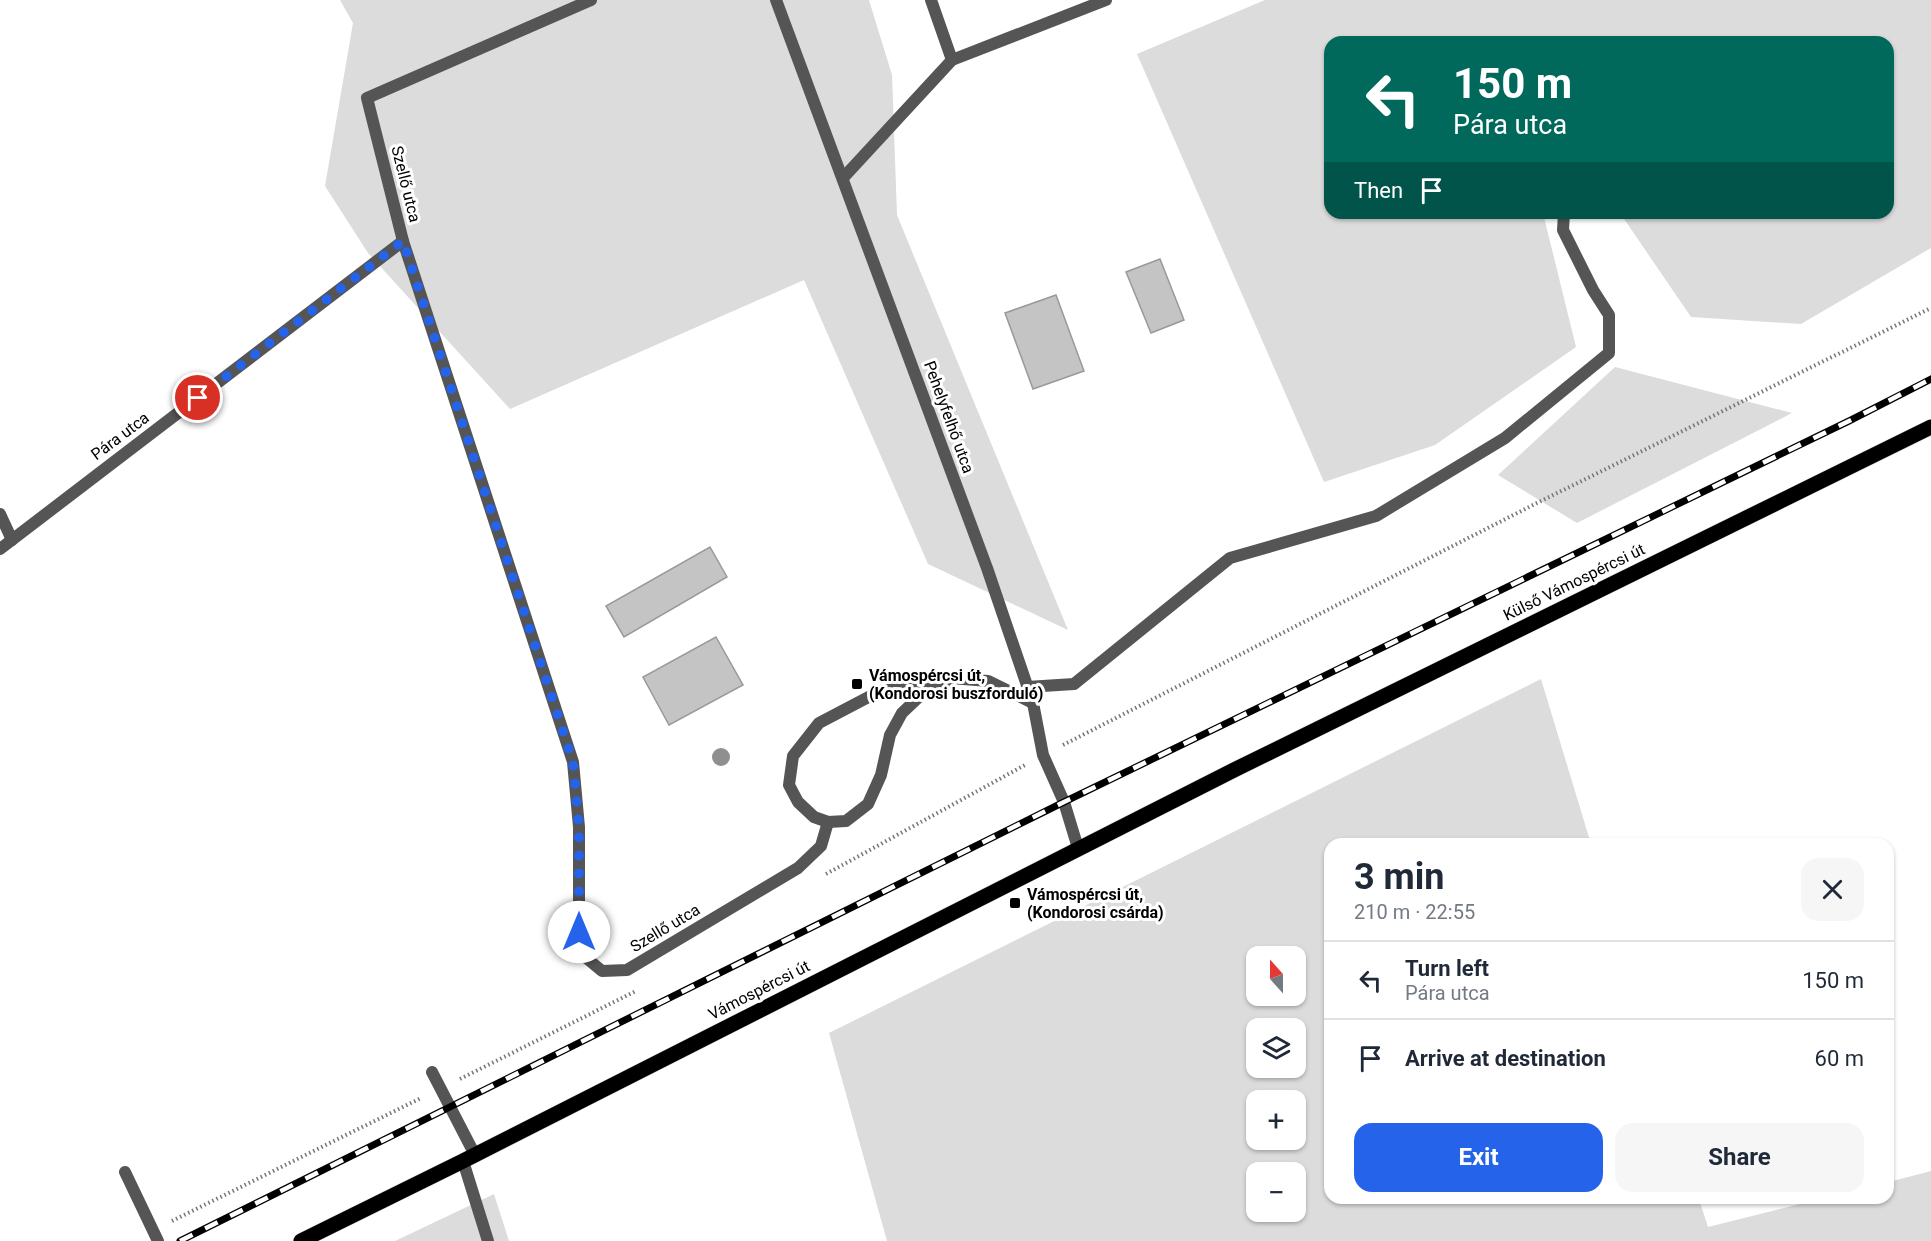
<!DOCTYPE html>
<meta charset="utf-8">
<style>
body{margin:0;font-family:Roboto,sans-serif;background:#f6f6f7;color:#1f2937;height:100vh;display:flex;flex-direction:column;font-size:22px;white-space:nowrap}
*{box-sizing:border-box;margin:0}
p{font-size:20px;color:#747a83}
.icon{flex:none;width:33px;height:33px;fill:none;stroke:currentColor;stroke-width:2;stroke-linecap:round;stroke-linejoin:round}
.map{position:relative;flex:1;overflow:hidden}
.drawer{position:absolute;left:1324px;top:838px;width:570px;height:366px;display:flex;flex-direction:column;background:#fff;border-radius:18px;box-shadow:0 2px 4px #0004}
.drawer>*{flex:none}
.hud{position:absolute;left:1324px;top:36px;width:570px;height:183px;border-radius:18px;box-shadow:0 2px 4px #0004;background:#00695c;color:#fff;overflow:hidden}
.needle{width:39px;rotate:339deg}
.fabs{position:absolute;left:1246px;top:946px;display:grid;gap:12px}
.fabs a{display:grid;place-items:center;width:60px;height:60px;border-radius:12px;background:#fff;box-shadow:0 2px 4px #0004;font-size:30px}
.pin{position:absolute;display:grid;place-items:center;width:51px;height:51px;color:#fff;margin:-26px;border:3px solid #fff;border-radius:50%;box-shadow:0 2px 6px #0007}
.me{position:absolute;width:66px;margin:-33px;rotate:0deg;stroke-linejoin:round;filter:drop-shadow(0 0 4px #0008)}
.turn{display:flex;align-items:center;gap:21px;height:126px;padding:0 30px;font-size:27px}
.turn .icon{width:78px;height:78px;stroke-width:2.5}
.turn b{display:block;font-size:42px;line-height:51px}
.then{display:flex;align-items:center;height:57px;padding:0 30px;background:#0003;gap:12px;font-size:22px}
.round{display:grid;place-items:center;flex:none;width:63px;height:63px;border-radius:18px;background:#f6f6f7}
.summary{display:flex;align-items:center;justify-content:space-between;height:102px;padding:0 30px}
h1{font-size:36px;font-weight:700;line-height:45px}
.cta{display:flex;gap:12px;margin-top:auto;padding:12px 30px}
.cta a{flex:1;height:69px;border-radius:18px;background:#2563eb;color:#fff;font-size:24px;font-weight:700;line-height:69px;text-align:center}
.cta a+a{background:#f6f6f7;color:#1f2937}
ul{padding:0;list-style:none}
li{display:flex;align-items:center;gap:18px;height:78px;padding:0 30px;border-top:2px solid #e0e1e3}
li div{flex:1}
li b{display:block;font-size:22px}
li em{font-style:normal}
.map>svg:first-child{display:block}
.green{fill:#dcdcdc;fill-rule:evenodd}
.building{fill:#c4c4c4;stroke:#999;stroke-width:1.5}
.lines{fill:none;stroke-linecap:round;stroke-linejoin:round}
.primary-casing{stroke:#dbdbdb;stroke-width:16}
.path{stroke:#777;stroke-width:4;stroke-dasharray:1.5 3;stroke-linecap:butt}
.service{stroke:#555;stroke-width:12}
.minor{stroke:#555;stroke-width:12}
.primary{stroke:#000;stroke-width:15}
.rail-casing{stroke:#000;stroke-width:7}
.rail{stroke:#fff;stroke-width:4.5;stroke-dasharray:14;stroke-linecap:butt}
.tree{fill:#8f8f8f}
.route{stroke:#2563eb;stroke-width:10;stroke-dasharray:0 18}
.poi-dot{fill:#000;stroke:#fff;stroke-width:2}
.labels{text-anchor:middle;dominant-baseline:central;stroke-width:6;stroke-linejoin:round;paint-order:stroke}
.street-label{font-size:16px;fill:#000;stroke:#fff}
.poi-label{font-size:16px;font-weight:bold;fill:#000;stroke:#fff;text-anchor:start}
</style>
<div class="map">
<svg width="1931" height="1241" viewBox="0 0 1931 1241">
<rect width="100%" height="100%" fill="#fff"/>
<g class="green">
<polygon points="340,0 869,0 892,75 897,215 1068,630 928,564 804,280 510,409 368,253 325,186 353,23"/>
<polygon points="1265,0 1931,0 1931,248 1801,324 1691,317 1620,213 1888,213 1888,42 1562,42 1560,38 1545,42 1330,42 1330,213 1543,213 1576,347 1435,445 1324,482 1137,54"/>
<polygon points="1615,367 1792,413 1577,523 1498,475"/>
<path d="M1541,679L1591,844H1330V1198L1699,1199L1708,1227L1820,1199L1888,1198L1889,1182L1931,1171V1241H887L829,1033ZM1257,957H1296V996H1257ZM1257,1029H1296V1068H1257ZM1257,1101H1296V1140H1257ZM1257,1173H1296V1212H1257Z"/>
<polygon points="494,1194 509,1241 395,1241"/>
</g>
<g class="building">
<polygon points="1160,259 1184,320 1151,333 1126,272"/>
<polygon points="1056,295 1084,371 1033,389 1005,313"/>
<polygon points="710,547 727,577 624,637 606,606"/>
<polygon points="716,637 743,685 669,725 643,677"/>
</g>
<g class="lines">
<defs>
<polyline id="primary" points="301,1241 463,1161 1234,770 1931,427"/>
</defs>
<use href="#primary" class="primary-casing"/>
<g class="path">
<polyline points="1063,745 1531,506 1931,308"/>
<polyline points="826,874 1025,765"/>
<polyline points="460,1079 636,991"/>
<polyline points="172,1221 421,1098"/>
</g>
<g class="service">
<polyline points="931,0 952,60"/>
<polyline points="843,178 952,60 1106,0"/>
<polyline points="951,678 921,695 902,713 890,735 881,775 868,804 846,821 828,822 814,817 798,802 789,785 793,756 819,723 880,691 951,678 988,681 1033,703"/>
<polyline points="1027,687 1074,684 1230,558 1376,516 1505,438 1609,353 1609,315 1593,290 1563,230 1564,213"/>
<polyline points="432,1072 475,1155"/>
<polyline points="463,1161 488,1241"/>
<polyline points="125,1172 158,1241"/>
</g>
<g class="minor">
<polyline points="591,0 367,98 403,241 573,762 579,827 579,932 584,956 602,971 627,970 798,868 821,846 828,822"/>
<polyline points="776,0 987,568 1033,703 1043,755 1064,802 1078,848"/>
<polyline points="0,514 12,540"/>
<polyline points="0,549 403,241"/>
</g>
<use href="#primary" class="primary"/>
<defs>
<polyline id="rail" points="180,1241 1064,802 1849,421 1931,379"/>
</defs>
<use href="#rail" class="rail-casing"/>
<use href="#rail" class="rail"/>
</g>
<circle class="tree" cx="721" cy="757" r="9"/>
<g class="lines">
<polyline class="route" points="198,398 403,241 573,762 579,827 579,932"/>
</g>
<g class="poi-dot">
<rect x="851" y="678" width="12" height="12" rx="3"/>
<rect x="1009" y="897" width="12" height="12" rx="3"/>
</g>
<g class="labels">
<g class="street-label">
<text transform="translate(406 184) rotate(76)">Szellő utca</text>
<text transform="translate(949 417) rotate(70)">Pehelyfelhő utca</text>
<text transform="translate(120 436) rotate(-37)">Pára utca</text>
<text transform="translate(1574 582) rotate(-26)">Külső Vámospércsi út</text>
<text transform="translate(665 928) rotate(-31)">Szellő utca</text>
<text transform="translate(759 990) rotate(-27)">Vámospércsi út</text>
</g>
<g class="poi-label">
<text x="869" y="675">Vámospércsi út,<tspan x="869" dy="18">(Kondorosi buszforduló)</tspan></text>
<text x="1027" y="894">Vámospércsi út,<tspan x="1027" dy="18">(Kondorosi csárda)</tspan></text>
</g>
</g>
</svg>
<div class="fabs">
<a><svg class="needle" viewBox="-14 -14 28 28"><path d="M0-13l5 13h-10z" fill="#e53935"/><path d="M0 13l5-13h-10z" fill="#747a83"/></svg></a>
<a><svg class="icon" aria-label="layers" viewBox="0 0 24 24"><path d="M12 4l9 5-9 5-9-5zM3 14l9 5 9-5"/></svg></a>
<a>+</a>
<a>−</a>
</div>
<div class="pin" style="left:198px;top:398px;background:#d93025"><svg class="icon" aria-label="arrive" viewBox="0 0 24 24"><path d="M6 21V4h12l-3 4 3 4H6"/></svg></div>
<svg class="me" style="left:579px;top:932px" viewBox="-20 -20 40 40"><circle r="19" fill="#fff"/><path d="M0-13L10 11 0 6-10 11z" fill="#2563eb"/></svg>
<div class="hud">
<div class="turn"><svg class="icon" aria-label="left" viewBox="0 0 24 24"><path d="M17 20v-9H6M10 6l-5 5 5 5"/></svg><div><b>150 m</b>Pára utca</div></div>
<div class="then">Then<svg class="icon" aria-label="arrive" viewBox="0 0 24 24"><path d="M6 21V4h12l-3 4 3 4H6"/></svg></div>
</div>
<section class="drawer">
<div class="summary"><div><h1>3 min</h1><p>210 m · 22:55</p></div><a class="round"><svg class="icon" aria-label="close" viewBox="0 0 24 24"><path d="M6 6l12 12M18 6L6 18"/></svg></a></div>
<ul>
<li><svg class="icon" aria-label="left" viewBox="0 0 24 24"><path d="M17 20v-9H6M10 6l-5 5 5 5"/></svg><div><b>Turn left</b><p>Pára utca</p></div><em>150 m</em></li>
<li><svg class="icon" aria-label="arrive" viewBox="0 0 24 24"><path d="M6 21V4h12l-3 4 3 4H6"/></svg><div><b>Arrive at destination</b></div><em>60 m</em></li>
</ul>
<div class="cta"><a>Exit</a><a>Share</a></div>
</section>
</div>
